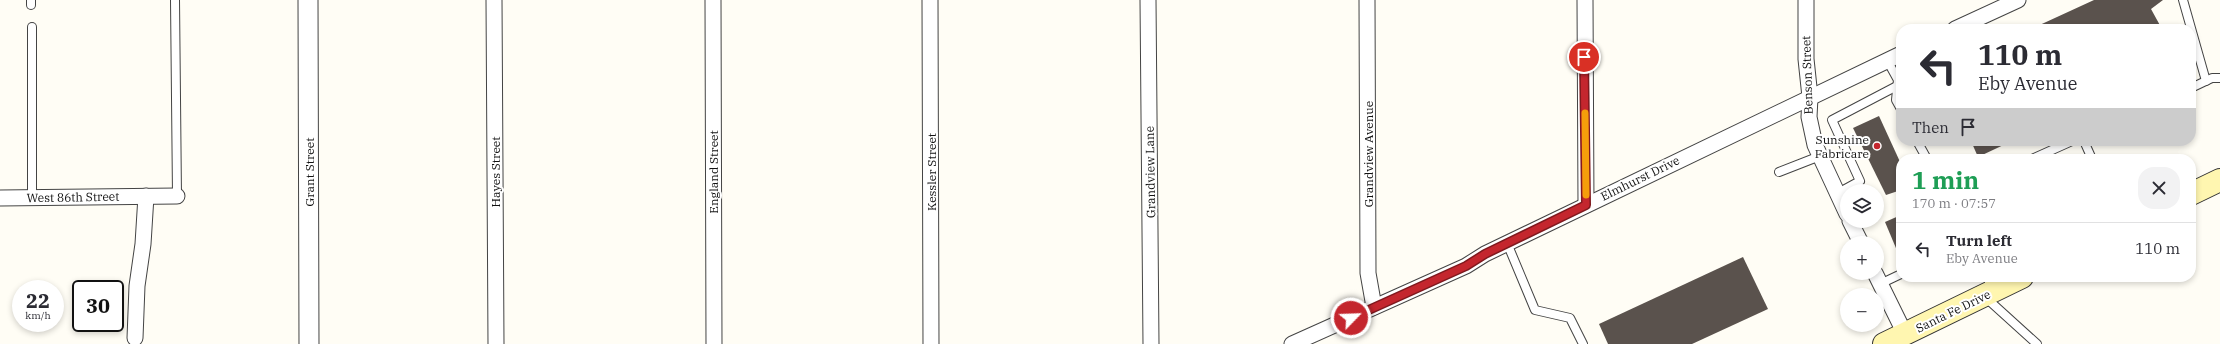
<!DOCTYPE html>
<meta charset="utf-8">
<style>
body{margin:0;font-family:"IBM Plex Serif",serif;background:#f2f2f3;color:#2b2b33;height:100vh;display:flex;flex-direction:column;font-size:15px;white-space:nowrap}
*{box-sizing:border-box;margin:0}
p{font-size:13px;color:#7c7c81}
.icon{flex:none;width:22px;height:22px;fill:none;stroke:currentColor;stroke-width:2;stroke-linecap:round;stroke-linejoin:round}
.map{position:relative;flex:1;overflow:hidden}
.drawer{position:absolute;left:1896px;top:154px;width:300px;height:128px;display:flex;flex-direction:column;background:#fff;border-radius:16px;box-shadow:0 2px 6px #0003}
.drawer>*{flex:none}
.banner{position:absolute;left:1896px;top:24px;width:300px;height:122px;border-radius:16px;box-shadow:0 2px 6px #0003;background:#fff;color:#2b2b33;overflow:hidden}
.tools{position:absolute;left:1840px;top:184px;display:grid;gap:8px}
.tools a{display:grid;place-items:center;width:44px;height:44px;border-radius:50%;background:#fff;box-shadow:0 2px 6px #0003;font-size:20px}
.speed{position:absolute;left:12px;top:280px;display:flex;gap:8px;font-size:20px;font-weight:700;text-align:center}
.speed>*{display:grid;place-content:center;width:52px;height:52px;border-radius:50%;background:#fff;box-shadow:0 2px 6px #0003;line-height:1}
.speed small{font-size:10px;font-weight:400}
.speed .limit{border:2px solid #111;border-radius:6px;background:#fff;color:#111}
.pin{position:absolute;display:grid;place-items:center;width:34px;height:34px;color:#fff;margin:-17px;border:2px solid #fff;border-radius:50%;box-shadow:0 1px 4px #0007}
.me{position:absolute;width:44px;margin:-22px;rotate:66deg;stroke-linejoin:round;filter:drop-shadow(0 0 3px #0008)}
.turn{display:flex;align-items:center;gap:14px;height:84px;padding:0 16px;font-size:18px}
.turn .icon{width:52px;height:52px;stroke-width:2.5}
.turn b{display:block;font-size:28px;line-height:34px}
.then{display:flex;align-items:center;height:38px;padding:0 16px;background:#0003;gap:8px;font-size:15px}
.round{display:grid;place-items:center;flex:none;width:42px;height:42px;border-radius:16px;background:#f2f2f3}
.summary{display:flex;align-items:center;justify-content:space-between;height:68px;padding:0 16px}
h1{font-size:24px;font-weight:700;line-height:30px;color:#1e9e55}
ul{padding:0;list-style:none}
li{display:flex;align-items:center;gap:12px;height:52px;padding:0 16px;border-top:1px solid #e1e1e2}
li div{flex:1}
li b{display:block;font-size:15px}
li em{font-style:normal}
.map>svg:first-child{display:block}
.building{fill:#5a524d}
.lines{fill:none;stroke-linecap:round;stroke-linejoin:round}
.service-casing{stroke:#444;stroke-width:10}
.minor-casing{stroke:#444;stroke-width:17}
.tertiary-casing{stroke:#444;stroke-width:21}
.secondary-casing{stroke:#333;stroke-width:24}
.service{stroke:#fff;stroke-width:8}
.minor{stroke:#fff;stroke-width:15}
.tertiary{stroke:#fff;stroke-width:19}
.secondary{stroke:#fff6b0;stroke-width:22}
.route-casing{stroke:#7f191e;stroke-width:10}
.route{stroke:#c4262e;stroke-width:7}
.slow{stroke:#f59e0b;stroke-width:7}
.poi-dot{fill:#c4262e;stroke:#fff;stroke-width:1.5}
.labels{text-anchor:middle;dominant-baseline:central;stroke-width:4;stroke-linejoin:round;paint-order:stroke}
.street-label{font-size:12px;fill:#111;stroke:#fff}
.poi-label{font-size:12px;fill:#111;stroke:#fff;text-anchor:end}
</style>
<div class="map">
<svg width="2220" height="344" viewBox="0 0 2220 344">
<rect width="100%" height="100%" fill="#fffdf5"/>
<g class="building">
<polygon points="2094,0 2163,0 2151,9 2162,29 2031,29"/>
<polygon points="1879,116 1901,164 1901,190 1886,195 1853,128"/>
<polygon points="1971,141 2012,141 1978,157"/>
<polygon points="1901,215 1901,260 1885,222"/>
<polygon points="1743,257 1768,309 1692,344 1608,344 1599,324"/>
</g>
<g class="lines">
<defs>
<g id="service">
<polyline points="31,0 31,5"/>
<polyline points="175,0 177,196"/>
<polyline points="2183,0 2206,81"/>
<polyline points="1887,60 1898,80 1896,100 1901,109"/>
<polyline points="2191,88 2212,78 2220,78"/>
<polyline points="1917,141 1927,159"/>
<polyline points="2084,141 2092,159"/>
<polyline points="2032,159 2072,141"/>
<polyline points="1779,172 1820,156"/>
<polyline points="1838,193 1860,181 1832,120 1897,86"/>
<polyline points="32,197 32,27"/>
<polyline points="1507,243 1535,310 1570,318 1583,344"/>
<polyline points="1987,277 1993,290"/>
<polyline points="1880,284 1901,274"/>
<polyline points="1984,296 2037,344"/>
</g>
<g id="minor">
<polyline points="494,0 496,344"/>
<polyline points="713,0 714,344"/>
<polyline points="930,0 931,344"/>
<polyline points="1148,0 1151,344"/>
<polyline points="1367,0 1368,273 1374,307"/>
<polyline points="1585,0 1586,205"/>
<polyline points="1806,0 1806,59 1810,97 1809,117 1815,145 1847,214"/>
<polyline points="1955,29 2018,0"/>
<polyline points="0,198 177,196"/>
<polyline points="1850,221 1861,243"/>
<polyline points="1875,273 1905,334"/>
<polyline points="135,338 137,286 143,244 146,196"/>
<polyline points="1292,344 1466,266 1485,254 1901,54"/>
</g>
<polyline id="tertiary" points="308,0 309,344"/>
<g id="secondary">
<polyline points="2191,194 2220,180"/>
<polyline points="1884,344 2022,277"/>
</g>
</defs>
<use href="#service" class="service-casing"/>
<use href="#minor" class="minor-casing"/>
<use href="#tertiary" class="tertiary-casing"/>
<use href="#secondary" class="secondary-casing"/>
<use href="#service" class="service"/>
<use href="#minor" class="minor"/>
<use href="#tertiary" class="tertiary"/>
<use href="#secondary" class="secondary"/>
</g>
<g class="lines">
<defs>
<polyline id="route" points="1351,318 1466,266 1485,254 1586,205 1584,57"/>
</defs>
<use href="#route" class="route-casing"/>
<use href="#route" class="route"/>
<polyline class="slow" points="1585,113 1586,195"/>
</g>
<circle class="poi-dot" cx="1877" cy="146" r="4"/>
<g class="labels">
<g class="street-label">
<text transform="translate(1807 75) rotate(-92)">Benson Street</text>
<text transform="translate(1368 154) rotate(-90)">Grandview Avenue</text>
<text transform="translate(309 172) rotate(-90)">Grant Street</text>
<text transform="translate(495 172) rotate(-90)">Hayes Street</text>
<text transform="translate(713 172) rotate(-90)">England Street</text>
<text transform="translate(931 172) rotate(-90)">Kessler Street</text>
<text transform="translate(1150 172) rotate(-91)">Grandview Lane</text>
<text transform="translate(1640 178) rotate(-26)">Elmhurst Drive</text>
<text transform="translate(73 197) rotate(-1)">West 86th Street</text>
<text transform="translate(1953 311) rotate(-26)">Santa Fe Drive</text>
</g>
<g class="poi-label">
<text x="1869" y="139">Sunshine<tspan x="1869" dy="14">Fabricare</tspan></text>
</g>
</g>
</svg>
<div class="tools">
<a><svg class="icon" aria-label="layers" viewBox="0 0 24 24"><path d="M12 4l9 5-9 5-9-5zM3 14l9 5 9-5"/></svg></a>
<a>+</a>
<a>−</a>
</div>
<div class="speed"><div>22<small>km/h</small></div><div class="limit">30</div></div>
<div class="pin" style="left:1584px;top:57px;background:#d93025"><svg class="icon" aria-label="arrive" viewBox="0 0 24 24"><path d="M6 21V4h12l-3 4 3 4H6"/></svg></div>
<svg class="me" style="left:1351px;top:318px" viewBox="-20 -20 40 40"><circle r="17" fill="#c4262e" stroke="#fff" stroke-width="3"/><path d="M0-11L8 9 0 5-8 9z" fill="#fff"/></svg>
<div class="banner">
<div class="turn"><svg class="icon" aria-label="left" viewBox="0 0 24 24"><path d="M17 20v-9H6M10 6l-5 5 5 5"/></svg><div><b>110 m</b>Eby Avenue</div></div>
<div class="then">Then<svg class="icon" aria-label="arrive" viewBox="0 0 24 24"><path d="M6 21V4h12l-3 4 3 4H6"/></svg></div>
</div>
<section class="drawer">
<div class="summary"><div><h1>1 min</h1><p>170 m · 07:57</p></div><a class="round"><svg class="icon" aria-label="close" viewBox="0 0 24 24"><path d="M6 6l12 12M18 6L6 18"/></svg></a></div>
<ul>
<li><svg class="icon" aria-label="left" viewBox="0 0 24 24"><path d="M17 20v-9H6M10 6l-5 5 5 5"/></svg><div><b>Turn left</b><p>Eby Avenue</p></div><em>110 m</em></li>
</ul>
</section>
</div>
